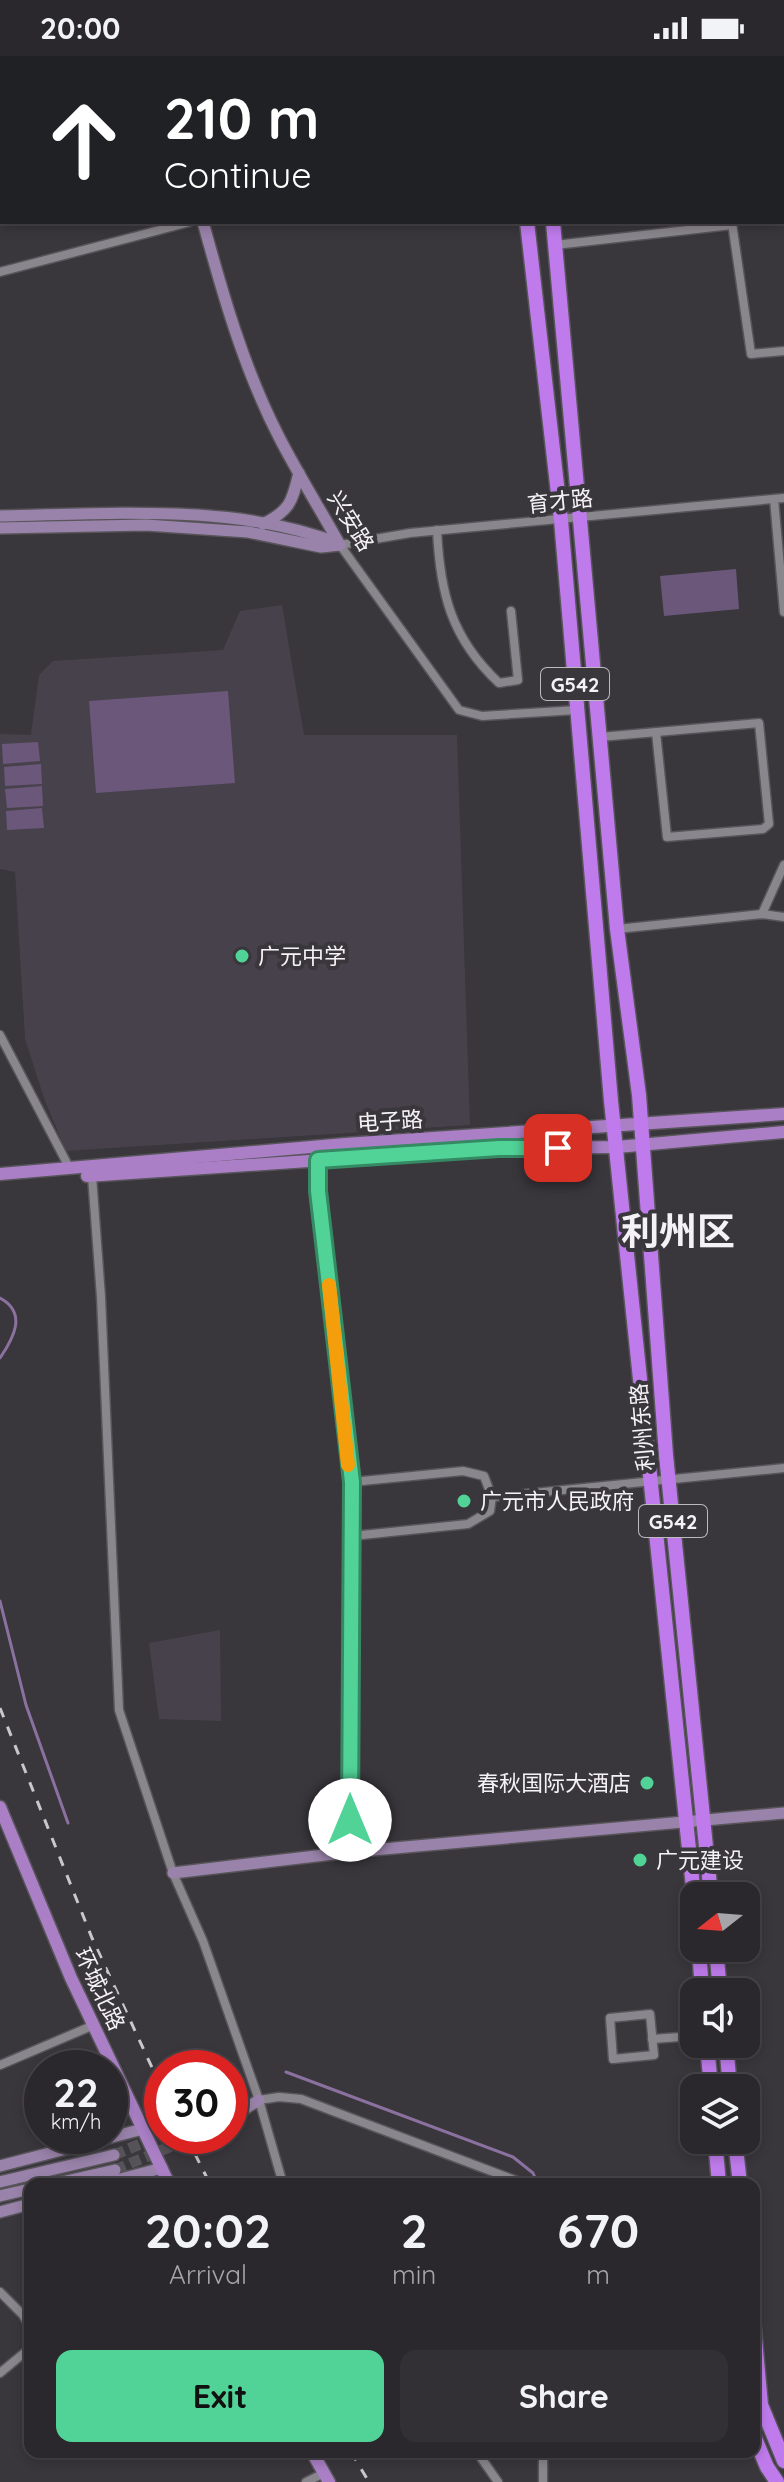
<!DOCTYPE html>
<meta charset="utf-8">
<style>
body{margin:0;font-family:Quicksand,"Noto Sans SC",sans-serif;background:#333035;color:#f1f3f6;height:100vh;display:flex;flex-direction:column;font-size:30px;white-space:nowrap}
*{box-sizing:border-box;margin:0}
p{font-size:26px;color:#a6a6aa}
.icon{flex:none;width:44px;height:44px;fill:none;stroke:currentColor;stroke-width:2;stroke-linecap:round;stroke-linejoin:round}
.map{position:relative;flex:1;overflow:hidden}
.side{position:absolute;left:24px;top:2122px;width:736px;height:280px;display:flex;flex-direction:column;background:#2b282d;border-radius:16px;box-shadow:0 4px 12px #0003,0 0 0 2px #474449}
.side>*{flex:none}
.banner{position:absolute;left:0px;top:0px;width:784px;height:168px;box-shadow:0 4px 12px #0003,0 0 0 2px #474449;background:#202124;color:#fff;overflow:hidden}
.needle{width:52px;rotate:253deg}
.tools{position:absolute;left:680px;top:1826px;display:grid;gap:16px}
.tools a{display:grid;place-items:center;width:80px;height:80px;border-radius:16px;background:#2b282d;box-shadow:0 4px 12px #0003,0 0 0 2px #474449;font-size:40px}
.speed{position:absolute;left:24px;top:1994px;display:flex;gap:16px;font-size:40px;font-weight:700;text-align:center}
.speed>*{display:grid;place-content:center;width:104px;height:104px;border-radius:50%;background:#2b282d;box-shadow:0 4px 12px #0003,0 0 0 2px #474449;line-height:1}
.speed small{font-size:20px;font-weight:400}
.speed .limit{border:12px solid #d22;background:#fff;color:#111}
.pin{position:absolute;display:grid;place-items:center;width:68px;height:68px;color:#fff;margin:-34px;border-radius:16px;box-shadow:0 4px 12px #0006}
.me{position:absolute;width:88px;margin:-44px;rotate:0deg;stroke-linejoin:round;filter:drop-shadow(0 0 6px #0008)}
.turn{display:flex;align-items:center;gap:28px;height:168px;padding:0 32px;font-size:36px}
.turn .icon{width:104px;height:104px;stroke-width:2.5}
.turn b{display:block;font-size:56px;line-height:68px}
.eta{display:flex;justify-content:space-evenly;align-items:center;height:136px;text-align:center}
.eta b{font-size:48px;font-weight:700;line-height:56px}
.cta{display:flex;gap:16px;margin-top:auto;padding:16px 32px}
.cta a{flex:1;height:92px;border-radius:16px;background:#51d398;color:#111;font-size:32px;font-weight:700;line-height:92px;text-align:center}
.cta a+a{background:#333035;color:#f1f3f6}
.status{display:flex;justify-content:space-between;align-items:center;height:56px;padding:0 40px;background:#2b282d;direction:ltr}
.status svg{height:22px;fill:currentColor}
.map>svg:first-child{display:block}
.built{fill:#47414b}
.green{fill:#6b577a}
.lines{fill:none;stroke-linecap:round;stroke-linejoin:round}
.stream{stroke:#8b719f;stroke-width:3}
.secondary-tunnel{stroke:#555258;stroke-width:11;stroke-dasharray:11 5.5;stroke-linecap:butt}
.street-casing{stroke:#57545a;stroke-width:11}
.secondary-casing{stroke:#57545a;stroke-width:14}
.primary-casing{stroke:#57545a;stroke-width:15}
.highway-casing{stroke:#57545a;stroke-width:17}
.street{stroke:#8a868d;stroke-width:8}
.secondary{stroke:#9a83aa;stroke-width:11}
.primary{stroke:#aa7fc6;stroke-width:12}
.highway{stroke:#bf7bec;stroke-width:14}
.rail{stroke:#cac7cb;stroke-width:3;stroke-dasharray:10 10;stroke-linecap:butt}
.route-casing{stroke:#358963;stroke-width:20}
.route{stroke:#51d398;stroke-width:14}
.slow{stroke:#f59e0b;stroke-width:14}
.poi-dot{fill:#51d398;stroke:#39363c;stroke-width:3}
.labels{text-anchor:middle;dominant-baseline:central;stroke-width:8;stroke-linejoin:round;paint-order:stroke}
.shield{fill:#39363c;stroke:#bdbabe;stroke-width:2}
.shield-label{font-size:20px;font-weight:bold;fill:#f5f2f6}
.street-label{font-size:22px;fill:#f5f2f6;stroke:#39363c}
.poi-label{font-size:22px;fill:#f5f2f6;stroke:#39363c;text-anchor:start}
.town-label{font-size:38px;font-weight:bold;fill:#f5f2f6;stroke:#39363c}
</style>
<div class="status"><b>20:00</b><svg viewBox="0 0 49 12"><path d="M0 12V9h3v3zM5 12V6h3v6zM10 12V3h3v9zM15 12V0h3v12zM26 1h20v11H26zM47 4h2v5h-2z"/></svg></div>
<div class="map">
<svg width="784" height="2426" viewBox="0 0 784 2426">
<rect width="100%" height="100%" fill="#39363c"/>
<g class="built">
<polygon points="282,549 304,679 457,679 470,1069 66,1095 45,1045 25,983 15,816 0,813 0,678 31,679 39,619 53,605 223,594 240,555"/>
<polygon points="220,1574 221,1665 159,1663 149,1587"/>
</g>
<g class="green">
<polygon points="736,513 739,553 664,560 660,520"/>
<polygon points="228,635 235,727 96,737 89,645"/>
<polygon points="38,686 40,705 3,708 2,688"/>
<polygon points="41,708 42,728 5,730 4,711"/>
<polygon points="42,730 43,750 7,752 5,733"/>
<polygon points="42,752 44,772 7,774 6,755"/>
</g>
<g class="lines">
<g class="stream">
<path d="M0,1242C28,1257 13,1283 0,1302"/>
<polyline points="0,1545 26,1649 68,1767"/>
<polyline points="286,2016 513,2101 533,2117 538,2128"/>
</g>
<g class="secondary-tunnel">
<polyline points="114,2099 162,2079"/>
<polyline points="115,2114 195,2080"/>
</g>
<defs>
<g id="street">
<polyline points="717,0 717,2"/>
<polyline points="782,49 784,49"/>
<polyline points="732,167 751,298 784,295"/>
<polyline points="555,189 732,169"/>
<polyline points="0,216 190,166"/>
<polyline points="774,443 784,556"/>
<path d="M437,474C440,537 451,582 499,627L518,624L511,555"/>
<polyline points="577,654 482,660 459,654 340,489 410,477 784,442"/>
<polyline points="600,681 759,667 769,768 763,773 667,781 656,676"/>
<polyline points="762,858 784,809"/>
<polyline points="617,873 762,858 784,861"/>
<polyline points="0,979 70,1113"/>
<polyline points="318,1104 318,1135 352,1426"/>
<polyline points="92,1120 101,1241 119,1654 173,1817 203,1885 259,2044 283,2128"/>
<polyline points="492,1441 784,1412"/>
<polyline points="350,1796 352,1426 463,1415 484,1420 492,1441 490,1455 468,1468 352,1480"/>
<polygon points="650,1958 654,1999 613,2003 610,1962"/>
<polyline points="652,1983 694,1980"/>
<polyline points="0,2009 94,1969"/>
<polyline points="259,2044 279,2041 301,2043 525,2128"/>
<polyline points="0,2236 23,2259 30,2272"/>
<polyline points="0,2317 29,2293 30,2290"/>
<polyline points="477,2396 498,2426"/>
<polyline points="306,2426 324,2417"/>
<polyline points="543,2426 543,2396"/>
</g>
<g id="secondary">
<polyline points="162,0 162,2"/>
<path d="M203,166C223,239 244,313 279,381C298,418 320,453 340,489"/>
<path d="M0,460C108,458 238,447 340,488"/>
<path d="M263,468C291,454 292,445 299,417"/>
<polyline points="0,472 146,469 248,476 321,491 340,489"/>
<polyline points="173,1817 350,1796 784,1757"/>
<polyline points="230,2062 259,2044"/>
<polyline points="0,2110 143,2073"/>
<polyline points="0,2126 114,2099"/>
<polyline points="53,2128 115,2114"/>
<polyline points="102,2128 162,2112"/>
<polyline points="0,2140 30,2133"/>
<polyline points="0,2156 30,2148"/>
</g>
<g id="primary">
<polyline points="0,1118 345,1088 784,1058"/>
<polyline points="87,1120 499,1092 617,1091 784,1076"/>
<polyline points="0,1751 71,1922 169,2128"/>
<polyline points="312,2396 329,2426"/>
</g>
<g id="highway">
<polyline points="508,0 509,2"/>
<polyline points="535,0 536,2"/>
<polyline points="527,166 561,464 611,1045 694,1841"/>
<polyline points="553,166 617,873 639,1039 666,1399 711,1840"/>
<polyline points="699,1892 702,1936"/>
<polyline points="716,1892 720,1936"/>
<polyline points="707,1988 711,2032"/>
<polyline points="726,1988 730,2032"/>
<polyline points="715,2084 719,2128"/>
<polyline points="735,2084 740,2128"/>
<polyline points="754,2272 761,2349 784,2405"/>
<polyline points="754,2380 767,2411 777,2426"/>
</g>
</defs>
<use href="#street" class="street-casing"/>
<use href="#secondary" class="secondary-casing"/>
<use href="#primary" class="primary-casing"/>
<use href="#highway" class="highway-casing"/>
<use href="#street" class="street"/>
<use href="#secondary" class="secondary"/>
<use href="#primary" class="primary"/>
<use href="#highway" class="highway"/>
<g class="rail">
<polyline points="0,1652 92,1882 162,2033"/>
<polyline points="186,2080 210,2128"/>
<polyline points="351,2396 369,2426"/>
</g>
</g>
<g class="lines">
<defs>
<polyline id="route" points="350,1764 352,1426 318,1135 318,1104 499,1092 558,1092"/>
</defs>
<use href="#route" class="route-casing"/>
<use href="#route" class="route"/>
<polyline class="slow" points="329,1229 348,1409"/>
</g>
<g class="poi-dot">
<circle cx="242" cy="900" r="8"/>
<circle cx="464" cy="1445" r="8"/>
<circle cx="647" cy="1727" r="8"/>
<circle cx="640" cy="1804" r="8"/>
</g>
<g class="labels">
<g class="shield">
<rect x="541" y="612" width="68" height="32" rx="6"/>
<rect x="639" y="1449" width="68" height="32" rx="6"/>
</g>
<g class="shield-label">
<text x="575" y="628">G542</text>
<text x="673" y="1465">G542</text>
</g>
<g class="street-label">
<text transform="translate(560 445) rotate(-6)">育才路</text>
<text transform="translate(351 465) rotate(58)">兴安路</text>
<text transform="translate(390 1065) rotate(-4)">电子路</text>
<text transform="translate(642 1371) rotate(-95)">利州东路</text>
<text transform="translate(100 1933) rotate(65)">环城北路</text>
</g>
<g class="poi-label">
<text x="258" y="900">广元中学</text>
<text x="480" y="1445">广元市人民政府</text>
<text x="631" y="1727" text-anchor="end">春秋国际大酒店</text>
<text x="656" y="1804">广元建设</text>
</g>
<g class="town-label">
<text x="678" y="1175">利州区</text>
</g>
</g>
</svg>
<div class="tools">
<a><svg class="needle" viewBox="-14 -14 28 28"><path d="M0-13l5 13h-10z" fill="#e53935"/><path d="M0 13l5-13h-10z" fill="#a6a6aa"/></svg></a>
<a><svg class="icon" aria-label="sound" viewBox="0 0 24 24"><path d="M4 9h4l5-4v14l-5-4H4zM17 9q2 3 0 6"/></svg></a>
<a><svg class="icon" aria-label="layers" viewBox="0 0 24 24"><path d="M12 4l9 5-9 5-9-5zM3 14l9 5 9-5"/></svg></a>
</div>
<div class="speed"><div>22<small>km/h</small></div><div class="limit">30</div></div>
<div class="pin" style="left:558px;top:1092px;background:#d93025"><svg class="icon" aria-label="arrive" viewBox="0 0 24 24"><path d="M6 21V4h12l-3 4 3 4H6"/></svg></div>
<svg class="me" style="left:350px;top:1764px" viewBox="-20 -20 40 40"><circle r="19" fill="#fff"/><path d="M0-13L10 11 0 6-10 11z" fill="#51d398"/></svg>
<div class="banner">
<div class="turn"><svg class="icon" aria-label="ahead" viewBox="0 0 24 24"><path d="M12 20V5M6 11l6-6 6 6"/></svg><div><b>210 m</b>Continue</div></div>
</div>
<section class="side">
<div class="eta">
<div><b>20:02</b><p>Arrival</p></div>
<div><b>2</b><p>min</p></div>
<div><b>670</b><p>m</p></div>
</div>
<div class="cta"><a>Exit</a><a>Share</a></div>
</section>
</div>
